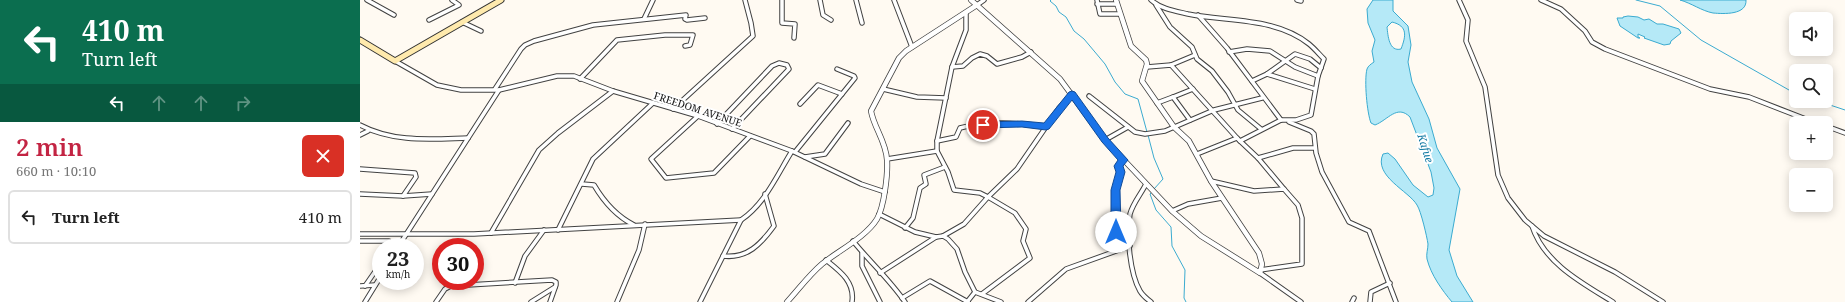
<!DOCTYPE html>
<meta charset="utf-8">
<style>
body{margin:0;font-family:"Noto Serif",serif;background:#f2f2f2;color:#222;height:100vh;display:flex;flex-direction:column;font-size:15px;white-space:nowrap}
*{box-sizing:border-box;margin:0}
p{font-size:13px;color:#767676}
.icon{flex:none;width:22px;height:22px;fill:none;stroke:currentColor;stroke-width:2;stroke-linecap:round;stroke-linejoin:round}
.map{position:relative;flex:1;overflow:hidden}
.side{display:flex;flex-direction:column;background:#fff;width:360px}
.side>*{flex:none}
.top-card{background:#0b6e4f;color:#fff;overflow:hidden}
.tools{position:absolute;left:1429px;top:12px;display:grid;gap:8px}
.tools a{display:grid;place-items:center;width:44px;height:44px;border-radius:6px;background:#fff;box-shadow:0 2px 10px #0003;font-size:20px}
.speed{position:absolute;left:12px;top:238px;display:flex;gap:8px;font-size:20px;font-weight:700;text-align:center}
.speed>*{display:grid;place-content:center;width:52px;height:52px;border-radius:50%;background:#fff;box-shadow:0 2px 10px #0003;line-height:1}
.speed small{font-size:10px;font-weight:400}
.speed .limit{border:6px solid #d22;background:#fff;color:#111}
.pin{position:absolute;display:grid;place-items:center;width:34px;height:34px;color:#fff;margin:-17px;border:2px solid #fff;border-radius:50%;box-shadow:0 1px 4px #0007}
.me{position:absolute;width:44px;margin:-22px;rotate:0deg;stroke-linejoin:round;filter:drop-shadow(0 0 3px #0008)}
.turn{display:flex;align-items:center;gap:14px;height:84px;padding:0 16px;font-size:18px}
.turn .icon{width:52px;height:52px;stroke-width:2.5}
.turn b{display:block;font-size:28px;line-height:34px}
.lanes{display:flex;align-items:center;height:38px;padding:0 16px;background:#0003;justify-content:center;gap:20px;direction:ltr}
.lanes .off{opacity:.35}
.round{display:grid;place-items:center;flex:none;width:42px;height:42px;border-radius:6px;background:#f2f2f2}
.overview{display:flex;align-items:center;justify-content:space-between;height:68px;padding:0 16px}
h1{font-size:24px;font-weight:600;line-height:30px;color:#c32443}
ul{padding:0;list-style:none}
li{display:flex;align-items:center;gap:12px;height:54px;margin:0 8px 6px;padding:0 8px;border:2px solid #e0e0e0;border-radius:6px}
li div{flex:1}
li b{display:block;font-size:15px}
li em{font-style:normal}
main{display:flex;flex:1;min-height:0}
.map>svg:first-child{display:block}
.water{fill:#b5e9f7;stroke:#3babd0;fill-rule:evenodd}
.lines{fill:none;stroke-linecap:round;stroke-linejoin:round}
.stream{stroke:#3babd0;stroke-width:1}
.minor-casing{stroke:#424242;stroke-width:5.5}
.tertiary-casing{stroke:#424242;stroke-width:6}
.secondary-casing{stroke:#313131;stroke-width:7}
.minor{stroke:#fff;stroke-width:3.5}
.tertiary{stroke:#fff;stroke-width:4.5}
.secondary{stroke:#ffeaad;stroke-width:5}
.route{fill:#1a73e8;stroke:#114b97}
.labels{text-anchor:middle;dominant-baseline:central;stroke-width:4;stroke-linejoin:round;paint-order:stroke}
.street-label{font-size:10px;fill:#0f0f0f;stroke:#fff}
.water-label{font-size:11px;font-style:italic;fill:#157ba4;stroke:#fff}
</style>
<main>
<section class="side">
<div class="top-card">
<div class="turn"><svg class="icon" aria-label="left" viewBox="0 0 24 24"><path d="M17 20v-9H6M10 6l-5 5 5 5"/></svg><div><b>410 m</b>Turn left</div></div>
<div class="lanes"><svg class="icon" aria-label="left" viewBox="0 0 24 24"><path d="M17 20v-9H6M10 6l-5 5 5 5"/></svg><svg class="icon off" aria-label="ahead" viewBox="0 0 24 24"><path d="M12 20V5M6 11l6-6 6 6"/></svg><svg class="icon off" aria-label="ahead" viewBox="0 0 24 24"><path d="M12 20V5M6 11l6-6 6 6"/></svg><svg class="icon off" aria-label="right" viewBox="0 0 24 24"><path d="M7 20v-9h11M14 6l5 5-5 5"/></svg></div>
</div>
<div class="overview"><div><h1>2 min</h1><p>660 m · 10:10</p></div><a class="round" style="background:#d93025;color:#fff"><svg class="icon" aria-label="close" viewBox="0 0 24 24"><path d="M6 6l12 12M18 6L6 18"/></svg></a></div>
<ul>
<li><svg class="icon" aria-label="left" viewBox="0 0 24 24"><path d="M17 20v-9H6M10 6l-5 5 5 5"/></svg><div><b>Turn left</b></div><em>410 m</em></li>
</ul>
</section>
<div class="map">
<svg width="1485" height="302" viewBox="0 0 1485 302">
<rect width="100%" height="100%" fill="#fffaf2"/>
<g class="water">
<path d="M1013,0H1033V11L1048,26L1051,45L1048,62L1052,82L1069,119L1077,148L1100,189L1089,250L1097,276L1113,302H1092C1082,290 1071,275 1067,259C1066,254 1068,249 1068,244C1067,237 1061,211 1057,205C1049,191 1013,176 1023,154L1028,153L1035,159L1053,185L1068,197L1073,195L1074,188L1071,172L1050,117C1037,104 1028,120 1015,125L1011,123C1007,113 1004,80 1007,69C1008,66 1011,64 1014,62L1012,51L1015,40L1008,23L1007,9ZM1032,22C1048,26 1046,36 1041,49C1029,52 1028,36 1027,27Z"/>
<path d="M1320,0H1386C1387,15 1364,14 1353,13C1342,11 1331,3 1320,0Z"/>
<polygon points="1268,16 1278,17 1284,20 1289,19 1297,24 1303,24 1319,29 1321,33 1311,41 1310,44 1304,45 1284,38 1285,37 1278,34 1278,37 1280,38 1278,38 1260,26 1257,18 1263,18 1263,17"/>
</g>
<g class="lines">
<g class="stream">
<polyline points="691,0 690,1 696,6 699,12 706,17 714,31 724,39 745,64 755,82 765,94 778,99 787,132"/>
<polyline points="1276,0 1300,6 1341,40 1436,94"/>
<polyline points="1458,101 1485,110"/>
<polyline points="788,135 794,158 803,179 794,189"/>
<polyline points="792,192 790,194 796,210 811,227 812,246 825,270 824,298 826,302"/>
</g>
<defs>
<g id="minor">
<polyline points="7,0 34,15"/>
<polyline points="422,0 422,23 435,24 434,38"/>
<polyline points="460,0 463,15 471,20"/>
<polyline points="496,0 502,23"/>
<polyline points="534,0 552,47"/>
<polyline points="737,0 740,14 760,14"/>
<path d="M791,0C801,9 815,11 828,14C868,22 915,17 949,44C954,48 959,54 964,59L958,76L951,115L936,120H921L880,141L877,138L837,154"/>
<polyline points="937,0 941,1"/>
<polyline points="1099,0 1108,20 1106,41 1125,87 1138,175 1148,198 1165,220 1184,236 1255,272 1303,302"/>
<polyline points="1181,0 1201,9 1225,31 1232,42 1245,49 1350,89 1389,97 1456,123"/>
<polyline points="737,4 757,4"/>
<polyline points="617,5 624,0"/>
<polyline points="796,5 810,27 832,47 837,59 852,71 868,92 878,110 901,129"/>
<polyline points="838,15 867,48 921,120"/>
<polyline points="284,19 293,0"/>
<polyline points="69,20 99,5 92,0"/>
<polyline points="102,22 121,31"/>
<polyline points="869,52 887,49 910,51 935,67 958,76"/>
<polyline points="35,61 77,85 101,90 139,90 197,76 214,76 253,91 338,116 432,151 501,184 525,192"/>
<polyline points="811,65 835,55"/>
<polyline points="592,67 603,66 612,58 620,54 627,56 637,64 662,57 671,52"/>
<polyline points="787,67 811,65 877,138"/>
<polyline points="907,74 955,89"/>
<polyline points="220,79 257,40 305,35 333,35 330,45 325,46"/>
<polyline points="892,81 907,74 935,54 950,59 961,68"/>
<polyline points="135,89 161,49 165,45 174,41 233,25 326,15 325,19 327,20 345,18"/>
<polyline points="523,89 557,97 586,98"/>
<polyline points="729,96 775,132 785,134 805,131 854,110 902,98"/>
<polyline points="797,103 813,97"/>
<polyline points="440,104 458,85 482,94"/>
<polyline points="313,109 393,36 391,23 385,0"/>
<polyline points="338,116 291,159 306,178 354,173 390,136"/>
<polyline points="830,120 813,97 833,89"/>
<polyline points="929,122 951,131 954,134 956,153 962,172 989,222 1009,231 1036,302"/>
<polyline points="357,124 412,66 419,63 427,65 429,69 372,129"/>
<path d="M0,125C34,143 71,139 108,138"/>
<polyline points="1466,126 1485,133"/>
<polyline points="0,135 8,131"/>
<polyline points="745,140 768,127"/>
<path d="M577,141L596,137L600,128C628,120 658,123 686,127"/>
<polyline points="880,141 898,158 924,189"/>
<polyline points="435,152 495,78 494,76 477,69"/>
<polyline points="445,157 465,154 488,123"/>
<polyline points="898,158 933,148 955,148"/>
<polyline points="527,159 577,151"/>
<polyline points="0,169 55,173 56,177 43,196"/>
<polyline points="851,181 894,191 924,189 938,205 942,218 942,264 900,270"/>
<path d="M222,184L234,185C244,202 256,216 274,225"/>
<path d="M786,184C781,194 773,203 770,214C766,234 770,274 780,291C783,296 787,299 791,302"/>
<polyline points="0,194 43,196 72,194"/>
<polyline points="812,211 828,204 862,198"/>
<polyline points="519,214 555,232 576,237 583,236 588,239 597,249 605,272 615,292 641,302"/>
<path d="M1172,226C1184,263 1222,283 1253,302"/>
<polyline points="545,228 553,218 560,188 566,184 564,175 585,167"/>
<polyline points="198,230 233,159 293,103"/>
<polyline points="756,231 755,190 760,172 758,165 764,161"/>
<polyline points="131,233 179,150 198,133 253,91"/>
<polyline points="0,234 114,234 381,220"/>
<polyline points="583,236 604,224 628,197 620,193 594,190 588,172 577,151 577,141 592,67 606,30 606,13"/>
<polyline points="0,241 29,241 33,244 32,247"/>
<path d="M493,241C510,262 530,280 545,302"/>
<polyline points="38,247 139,90"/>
<polyline points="502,253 502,266 520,302"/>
<path d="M363,256C387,259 401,244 414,226L405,194"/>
<path d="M466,260C480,271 495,282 492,302"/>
<polyline points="520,273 576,237"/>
<polyline points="900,273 941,302"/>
<polyline points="155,283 165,256 184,230"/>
<polyline points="0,286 15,285"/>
<polyline points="5,286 21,263"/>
<polyline points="622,294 670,258 663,241 666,229 655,213 628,197 657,169 699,108 712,94"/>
<polyline points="542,298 570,281 608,302"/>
<polyline points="5,302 21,276"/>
<polyline points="76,302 85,289 91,286 192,280 196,282 196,285 190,302"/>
<polyline points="171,302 195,287"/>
<polyline points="257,302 279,250 285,224"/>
<path d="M340,302L381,220C405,204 417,175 432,151"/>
<polyline points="607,302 615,292"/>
<polyline points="668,302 706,269 770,246"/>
<polyline points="992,302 994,298"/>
<polyline points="1010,302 1011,292 1030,283"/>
</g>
<g id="tertiary">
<polyline points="611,0 700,79 745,140 812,211 841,236 900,273 902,264 899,253 851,181 829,141 814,127 782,81 787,64 786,60 771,46 756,0"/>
<path d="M427,302C438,290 449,275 462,264C478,251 506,237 517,219C524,207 528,175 527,160C526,141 514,128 511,111L539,58L546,51L617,5"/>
</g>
<polyline id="secondary" points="0,40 35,61 141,0"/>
</defs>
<use href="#minor" class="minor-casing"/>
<use href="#tertiary" class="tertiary-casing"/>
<use href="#secondary" class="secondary-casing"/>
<use href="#minor" class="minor"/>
<use href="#tertiary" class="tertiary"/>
<use href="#secondary" class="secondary"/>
</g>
<polygon class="route" points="712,91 715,92 748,138 768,160 763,166 765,172 760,190 761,232 760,234 753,234 751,232 751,190 756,172 754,166 758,160 742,142 712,100 689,129 686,130 662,127 623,128 619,125 623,122 662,121 684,123 709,92"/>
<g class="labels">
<g class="street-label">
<text transform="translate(338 109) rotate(18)">FREEDOM AVENUE</text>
</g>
<g class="water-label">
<text transform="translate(1066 148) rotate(73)">Kafue</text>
</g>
</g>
</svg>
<div class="tools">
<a><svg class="icon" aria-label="sound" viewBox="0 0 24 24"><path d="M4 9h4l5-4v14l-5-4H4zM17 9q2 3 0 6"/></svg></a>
<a><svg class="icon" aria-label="search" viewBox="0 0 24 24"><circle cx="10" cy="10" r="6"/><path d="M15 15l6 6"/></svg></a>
<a>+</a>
<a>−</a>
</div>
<div class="speed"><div>23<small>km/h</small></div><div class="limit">30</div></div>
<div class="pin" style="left:623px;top:125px;background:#d93025"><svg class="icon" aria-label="arrive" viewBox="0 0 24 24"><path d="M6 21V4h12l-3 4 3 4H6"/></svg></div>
<svg class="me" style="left:756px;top:232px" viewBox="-20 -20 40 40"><circle r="19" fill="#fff"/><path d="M0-13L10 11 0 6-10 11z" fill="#1a73e8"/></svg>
</div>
</main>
